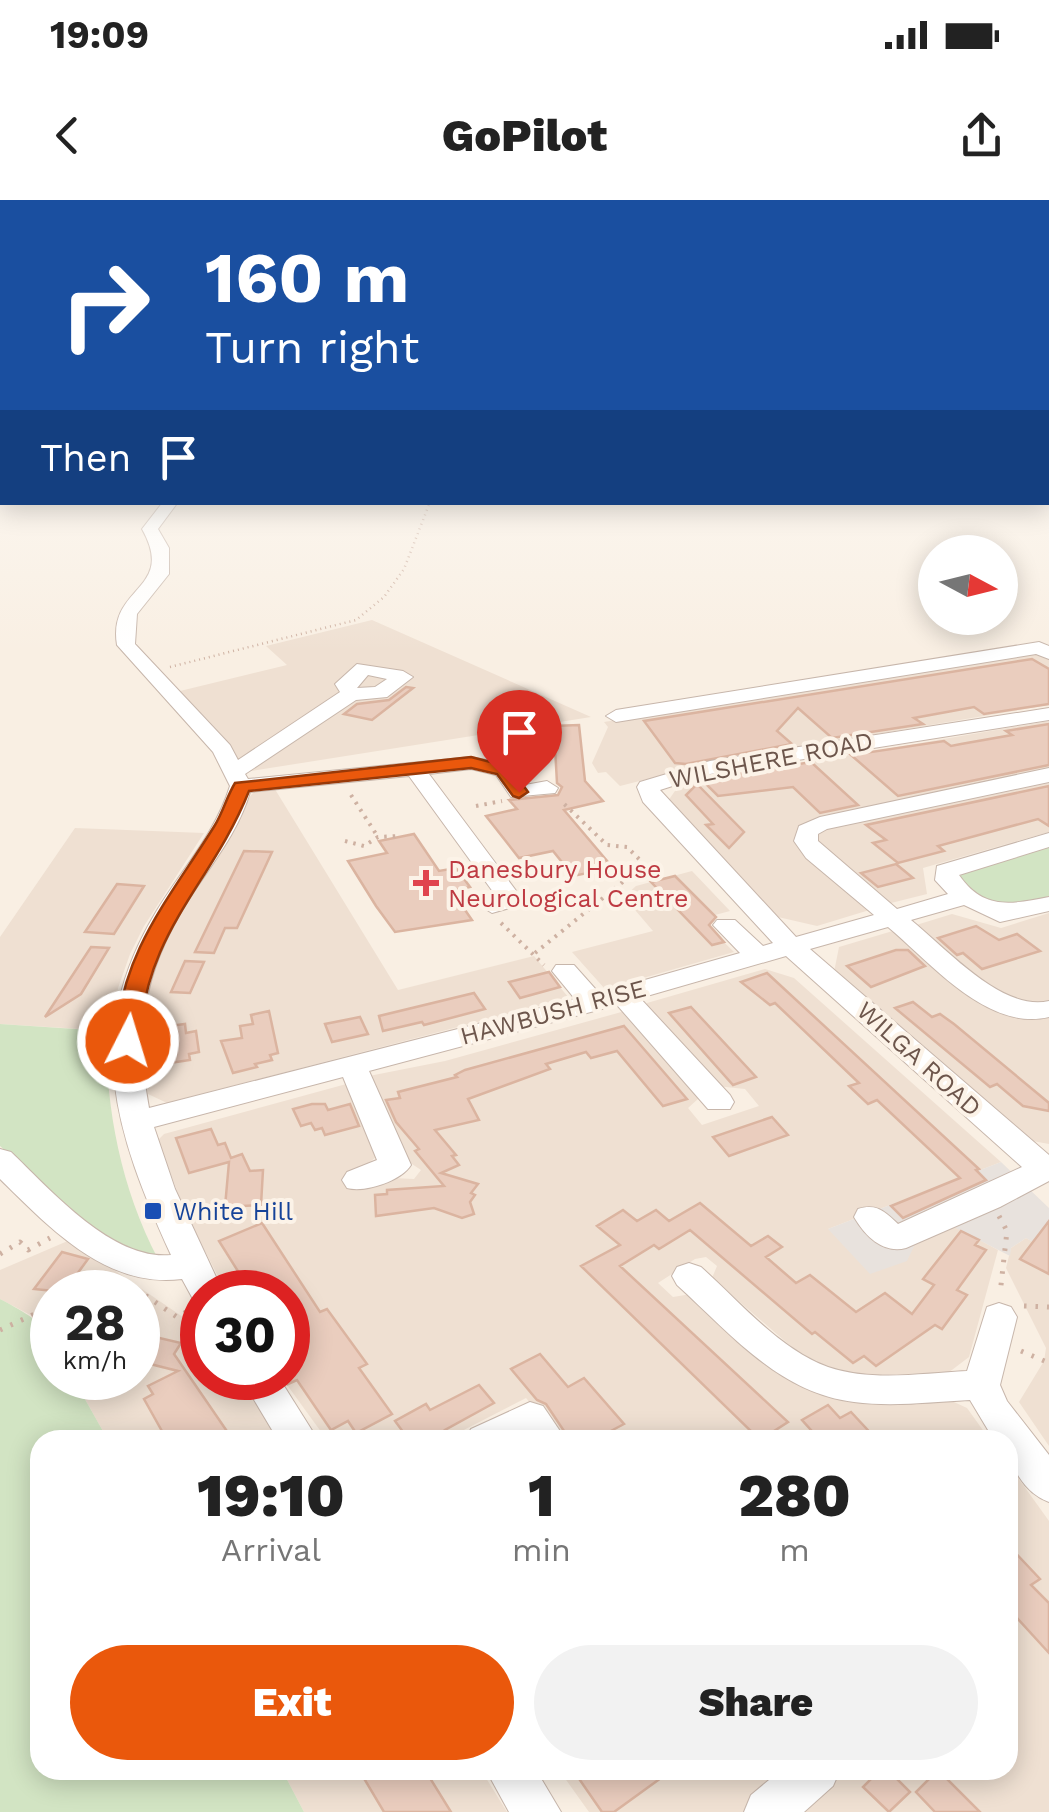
<!DOCTYPE html>
<style>
body{margin:0;font-family:"Work Sans",sans-serif;background:#f2f2f2;color:#222;height:100vh;display:flex;flex-direction:column;font-size:38px;white-space:nowrap}
*{box-sizing:border-box;margin:0}
p{font-size:32px;color:#767676}
.icon{flex:none;width:55px;height:55px;fill:none;stroke:currentColor;stroke-width:2;stroke-linecap:round;stroke-linejoin:round}
.map{position:relative;flex:1;overflow:hidden}
.drawer{position:absolute;left:30px;top:1230px;width:988px;height:350px;display:flex;flex-direction:column;background:#fff;border-radius:30px;box-shadow:0 5px 25px #0003}
.drawer>*{flex:none}
.guide{position:absolute;left:0px;top:0px;width:1050px;height:305px;box-shadow:0 5px 25px #0003;background:#1a4fa0;color:#fff;overflow:hidden}
.needle{width:65px;rotate:97deg}
.controls{position:absolute;left:918px;top:335px;display:grid;gap:20px}
.controls a{display:grid;place-items:center;width:100px;height:100px;border-radius:50%;background:#fff;box-shadow:0 5px 25px #0003;font-size:50px}
.speed{position:absolute;left:30px;top:1070px;display:flex;gap:20px;font-size:50px;font-weight:700;text-align:center}
.speed>*{display:grid;place-content:center;width:130px;height:130px;border-radius:50%;background:#fff;box-shadow:0 5px 25px #0003;line-height:1}
.speed small{font-size:25px;font-weight:400}
.speed .limit{border:15px solid #d22;background:#fff;color:#111}
.pin{position:absolute;display:grid;place-items:center;width:85px;height:85px;color:#fff;margin:-102px -42px;border-radius:50% 50% 50% 0;rotate:-45deg;box-shadow:0 0 10px #0007}
.pin .icon{rotate:45deg}
.me{position:absolute;width:110px;margin:-55px;rotate:5deg;stroke-linejoin:round;filter:drop-shadow(0 0 8px #0008)}
.turn{display:flex;align-items:center;gap:35px;height:210px;padding:0 40px;font-size:45px}
.turn .icon{width:130px;height:130px;stroke-width:2.5}
.turn b{display:block;font-size:70px;line-height:85px}
.then{display:flex;align-items:center;height:95px;padding:0 40px;background:#0003;gap:20px;font-size:38px}
.eta{display:flex;justify-content:space-evenly;align-items:center;height:170px;text-align:center}
.eta b{font-size:60px;font-weight:800;line-height:70px}
.primary-button{display:flex;gap:20px;margin-top:auto;padding:20px 40px}
.primary-button a{flex:1;height:115px;border-radius:60px;background:#ea580c;color:#fff;font-size:40px;font-weight:800;line-height:115px;text-align:center}
.primary-button a+a{background:#f2f2f2;color:#222}
.status{display:flex;justify-content:space-between;align-items:center;height:70px;padding:0 50px;background:#fff;direction:ltr}
.status svg{height:28px;fill:currentColor}
header{display:flex;justify-content:space-between;align-items:center;height:130px;padding:0 40px;background:#fff;font-size:45px;font-weight:800}
.map>svg:first-child{display:block}
.residential{fill:#efe0d2}
.industrial{fill:#e8e2dd}
.green{fill:#d2e4c3}
.building{fill:#eacdbe;stroke:#dbb4a0;stroke-width:2.5}
.lines{fill:none;stroke-linecap:round;stroke-linejoin:round}
.minor-casing{stroke:#c7b6ab;stroke-width:2}
.path-far2{stroke:#ceb1a2;stroke-width:2.5;stroke-dasharray:1 4;stroke-linecap:butt}
.path-far1{stroke:#ceb1a2;stroke-width:4;stroke-dasharray:2.5 6;stroke-linecap:butt}
.path{stroke:#ceb1a2;stroke-width:5;stroke-dasharray:2.5 9;stroke-linecap:butt}
.minor{fill:#fff;fill-rule:evenodd}
.route{fill:#ea580c;stroke:#983908;stroke-width:2.5}
.health-dot{fill:#e0444e;stroke:#fcf3e8;stroke-width:4}
.transit-dot{fill:#1a4fb4;stroke:#fcf3e8;stroke-width:4}
.labels{text-anchor:middle;dominant-baseline:central;stroke-width:8;stroke-linejoin:round;paint-order:stroke}
.street-label{font-size:25px;fill:#6d564c;stroke:#fcf3e8}
.health-label{font-size:25px;fill:#be3a42;stroke:#fcf3e8;text-anchor:start}
.transit-label{font-size:25px;fill:#164399;stroke:#fcf3e8;text-anchor:start}
</style>
<div class="status"><b>19:09</b><svg viewBox="0 0 49 12"><path d="M0 12V9h3v3zM5 12V6h3v6zM10 12V3h3v9zM15 12V0h3v12zM26 1h20v11H26zM47 4h2v5h-2z"/></svg></div>
<header><svg class="icon" aria-label="back" viewBox="0 0 24 24"><path d="M15 5l-7 7 7 7"/></svg>GoPilot<svg class="icon" aria-label="share" viewBox="0 0 24 24"><path d="M12 15V3M7 8l5-5 5 5M5 13v7h14v-7"/></svg></header>
<div class="map">
<svg width="1049" height="1612" viewBox="0 0 1049 1612">
<rect width="100%" height="100%" fill="#f9efe3"/>
<g class="residential">
<polygon points="372,420 591,517 245,572 222,535 180,491 287,465 266,446"/>
<polygon points="1032,452 1049,460 1049,505 722,560 620,586 606,572 598,573 592,563 608,527 604,522"/>
<polygon points="1049,521 1049,572 802,628 876,708 817,726 778,717 668,601 677,588 734,575"/>
<polygon points="1049,577 1049,632 923,668 927,694 887,704 814,647 820,628"/>
<polygon points="273,586 398,790 534,756 569,798 167,903 148,894 142,814 152,768 168,730 251,595 258,588"/>
<polygon points="75,628 204,633 144,726 130,754 118,788 113,831 0,824 0,737"/>
<polygon points="692,671 730,711 700,719 734,752 605,789 572,752 653,731 624,697 636,686"/>
<polygon points="1049,713 1049,802 1008,803 913,726 952,714 1001,728"/>
<polygon points="896,730 1005,814 1024,819 1049,813 1049,944 1027,940 834,772 839,747"/>
<polygon points="765,769 794,778 1001,962 828,1029 915,1042 948,1023 998,1050 969,1157 948,1173 860,1175 833,1171 793,1148 712,1078 717,1066 706,1057 695,1059 658,1083 673,1097 691,1094 791,1181 822,1195 849,1200 954,1202 967,1208 990,1240 561,1240 526,1198 456,1234 460,1240 327,1240 282,1178 288,1178 288,1092 226,1092 185,1012 158,940 164,934 350,883 382,952 358,972 344,976 349,989 393,978 414,979 421,970 406,960 369,876 445,861 625,811 699,890 698,899 688,908 702,925 759,906 745,889 716,886 647,809 647,803"/>
<polygon points="1026,1038 1049,1051 1049,1246 1019,1202 1044,1161 1046,1148 1006,1068 1011,1048"/>
<polygon points="70,1040 180,1115 202,1136 202,1178 240,1178 280,1240 108,1240 73,1178 138,1178 138,1092 52,1092 52,1143 38,1119 0,1099 0,1070"/>
<polygon points="1008,1264 1049,1321 1049,1612 589,1612 559,1570 1008,1570"/>
<polygon points="282,1570 481,1570 507,1612 304,1612"/>
</g>
<polygon class="industrial" points="1001,962 1049,1008 1049,1051 1026,1038 1011,1048 1010,1056 948,1024 916,1042 907,1061 870,1074 828,1029"/>
<g class="green">
<path d="M1049,646V696C1005,709 995,711 959,682L958,672Z"/>
<path d="M0,824L106,831C106,910 121,988 158,1059L110,1043L0,946Z"/>
<path d="M0,1099C43,1122 52,1127 52,1178H73L108,1240H40V1570H282L304,1612H0Z"/>
</g>
<g class="building">
<polygon points="1032,459 1049,469 1049,504 984,514 974,507 914,518 923,524 832,538 798,508 777,531 792,544 686,564 675,563 644,521"/>
<polygon points="406,487 413,488 372,520 344,514 357,504 389,500"/>
<polygon points="1049,524 1049,565 898,596 851,555 944,541 951,546 961,544 1012,535 1006,531"/>
<polygon points="579,525 585,581 603,601 564,610 613,668 573,676 553,651 519,658 486,616 517,609 509,600 558,595 562,587 557,583 555,547 544,547 543,530 553,530 553,526"/>
<polygon points="811,562 858,605 820,613 793,587 718,596 702,580"/>
<polygon points="697,584 744,632 729,648 706,625 713,624 686,595"/>
<polygon points="1049,586 1049,626 1038,619 938,646 944,651 898,663 873,643 886,640 866,625"/>
<polygon points="414,634 439,671 456,668 470,687 452,691 472,720 395,732 376,706 348,661 387,653 379,641"/>
<polygon points="244,651 272,652 237,728 225,728 214,753 195,752"/>
<polygon points="896,664 913,678 878,687 861,673"/>
<polygon points="675,676 716,717 709,725 724,742 712,745 651,682"/>
<polygon points="117,684 144,686 114,734 85,732"/>
<polygon points="976,726 999,740 1017,734 1040,751 982,769 963,753 957,755 938,738"/>
<polygon points="91,747 109,748 81,794 45,817"/>
<polygon points="896,750 908,750 925,766 871,787 847,766"/>
<polygon points="185,761 204,762 190,793 171,792"/>
<polygon points="549,772 560,787 520,798 509,782"/>
<polygon points="767,773 979,969 976,970 986,980 903,1018 891,1006 960,978 877,900 868,904 849,886 859,883 775,803 770,805 741,782"/>
<polygon points="474,793 485,809 424,825 422,822 383,831 379,816"/>
<polygon points="913,802 932,817 940,814 954,824 1049,903 1049,911 1023,906 997,884 990,887 895,808"/>
<polygon points="691,807 756,877 733,885 669,813"/>
<polygon points="269,811 278,853 270,855 272,860 255,864 257,867 233,873 221,841 242,838 240,826 253,824 251,815"/>
<polygon points="360,817 368,834 332,842 325,824"/>
<polygon points="185,824 186,833 196,831 199,852 189,854 190,860 163,864 160,837 170,835 169,826"/>
<polygon points="624,826 687,899 663,906 617,851 591,858 586,852 546,864 550,869 468,899 479,920 435,930 456,955 452,956 459,965 441,973 478,984 471,993 475,995 470,1002 474,1014 462,1018 434,1008 376,1016 375,995 387,994 387,990 444,986 415,951 419,949 396,922 386,900 400,898 398,892 457,877 455,875 465,870"/>
<polygon points="312,904 325,904 328,910 350,904 359,926 325,935 322,928 315,930 311,923 301,926 293,909"/>
<polygon points="772,917 788,935 729,956 713,937"/>
<polygon points="211,929 218,945 225,943 231,958 242,954 250,971 263,970 261,1005 225,1007 229,962 189,973 176,938"/>
<polygon points="700,1003 751,1046 768,1036 782,1047 766,1057 796,1083 810,1075 856,1112 885,1093 912,1114 934,1085 923,1079 961,1031 979,1040 975,1045 986,1050 957,1090 967,1095 942,1129 935,1125 876,1166 864,1156 853,1163 815,1132 812,1134 690,1030 659,1049 654,1045 620,1066 788,1222 760,1240 581,1066 620,1045 597,1026 623,1010 637,1021 656,1010 669,1021"/>
<polygon points="1049,1021 1049,1074 1020,1059"/>
<polygon points="262,1023 320,1112 327,1109 367,1164 359,1168 392,1214 356,1233 348,1221 331,1230 297,1180 288,1184 288,1092 251,1092 219,1041"/>
<polygon points="62,1052 88,1059 64,1092 34,1089"/>
<polygon points="138,1133 181,1143 174,1154 233,1240 167,1240 144,1199 153,1194 148,1186 178,1171 138,1161"/>
<polygon points="540,1154 568,1187 584,1178 624,1224 607,1233 613,1240 570,1240 546,1204 537,1200 511,1169"/>
<polygon points="479,1185 494,1203 445,1230 452,1240 409,1240 395,1221 426,1204 430,1210"/>
<polygon points="828,1205 840,1218 851,1212 877,1240 820,1240 802,1220"/>
<polygon points="1008,1345 1040,1379 1031,1385 1049,1403 1049,1453 1008,1408"/>
<polygon points="359,1570 425,1570 451,1612 384,1612"/>
<polygon points="573,1570 672,1570 614,1612 602,1612"/>
<polygon points="880,1570 888,1570 910,1592 889,1612 863,1587"/>
<polygon points="938,1570 980,1612 935,1612 916,1592"/>
</g>
<g class="lines">
<defs>
<g id="minor">
<path d="M163,302H178L158,329L169,348V374L137,414L135,444L230,545L238,560L340,492L335,484L357,464L403,471L413,477L387,497L356,500L245,574L248,579L471,557L511,565L525,585L547,581L558,588L555,593L511,597L496,575L471,569L429,574L523,700L520,705L492,713L479,705L496,696L409,576L250,592C240,627 218,656 197,687C147,761 133,820 149,908L575,799L552,771L556,765H574L599,793L740,753L713,725L717,720H735L763,746L773,743L643,602L637,587L640,582L710,561L1049,508V520L710,574L660,590L796,737L874,715L806,658L794,641L799,626L820,617L1049,568V582L827,629L818,634V641L897,709L948,694L935,680L937,666L1049,633V647L959,675C984,711 1012,704 1049,697V711L1000,722L964,705L911,720C947,749 1002,812 1049,801V817C988,832 931,763 888,727L810,749L1049,955V981L1000,1007L906,1048C883,1054 865,1036 854,1017L858,1009C877,1003 885,1012 898,1024L1022,967L786,756L640,798L730,895L734,902L730,909H708L617,805L369,871L411,965C401,981 365,993 347,988L342,980L347,972L377,960L343,877L154,927L175,989L223,1092H202V1104L194,1101L182,1079C106,1089 49,1027 0,979V949L11,952C50,989 112,1061 171,1055C115,932 82,835 156,712C182,669 215,634 230,586L213,552L117,445C107,385 177,391 142,329ZM368,475L387,479L375,487L357,488Z"/>
<polygon points="1039,442 1049,446 1049,459 1036,454 616,522 606,516 616,510"/>
<path d="M689,1063L701,1067C739,1101 779,1149 828,1167C871,1182 924,1173 967,1171L987,1107L999,1103L1011,1107L1017,1117L1000,1185L1007,1201L1049,1255V1302C1024,1293 1008,1265 1008,1240H994L970,1200C931,1202 892,1207 854,1202C779,1193 730,1133 677,1085L672,1076L677,1067Z"/>
<polygon points="241,1178 279,1178 318,1240 278,1240"/>
<polygon points="530,1202 543,1206 566,1240 465,1240 471,1229"/>
<polygon points="486,1570 536,1570 561,1612 509,1612"/>
<polygon points="781,1570 840,1570 833,1586 804,1612 744,1612 751,1595"/>
</g>
</defs>
<use href="#minor" class="minor-casing"/>
<polyline class="path-far2" points="170,467 356,420 384,397 404,369 430,302"/>
<g class="path-far1">
<polyline points="351,595 378,637"/>
<polyline points="476,606 502,601"/>
<polyline points="345,641 364,646 378,637 401,636"/>
<polyline points="501,723 544,765"/>
<polyline points="535,753 640,668 640,660 627,647 607,645 562,602"/>
</g>
<g class="path">
<polyline points="999,1016 1007,1031 1000,1094"/>
<polyline points="0,1054 20,1042 28,1050 50,1038"/>
<polyline points="136,1089 177,1117 190,1110"/>
<polyline points="76,1092 100,1073"/>
<polyline points="1024,1106 1049,1107"/>
<polyline points="0,1130 52,1106"/>
<polyline points="1021,1151 1049,1163"/>
</g>
<use href="#minor" class="minor"/>
</g>
<linearGradient id="sky" x2="0" y2="1"><stop stop-color="#95c4e4"/><stop offset="0.5" stop-color="#fcf8f2"/><stop offset="1" stop-color="#fcf8f2" stop-opacity="0"/></linearGradient>
<rect width="1049" height="451" fill="url(#sky)"/>
<path class="route" d="M471,557L510,567L528,592L519,598L513,596L497,574L471,568L249,591C212,684 144,732 140,841L136,846H120L116,841C121,751 170,698 215,625C223,612 227,596 235,583Z"/>
<path class="health-dot" d="M421 668h10v10h10v10h-10v10h-10v-10h-10v-10h10z"/>
<rect class="transit-dot" x="143" y="1001" width="20" height="20" rx="5"/>
<g class="labels">
<g class="street-label">
<text transform="translate(771 560) rotate(-11)">WILSHERE ROAD</text>
<text transform="translate(553 812) rotate(-15)">HAWBUSH RISE</text>
<text transform="translate(919 859) rotate(42)">WILGA ROAD</text>
</g>
<g class="health-label">
<text x="448" y="669">Danesbury House<tspan x="448" dy="29">Neurological Centre</tspan></text>
</g>
<g class="transit-label">
<text x="173" y="1011">White Hill</text>
</g>
</g>
</svg>
<div class="controls">
<a><svg class="needle" viewBox="-14 -14 28 28"><path d="M0-13l5 13h-10z" fill="#e53935"/><path d="M0 13l5-13h-10z" fill="#767676"/></svg></a>
</div>
<div class="speed"><div>28<small>km/h</small></div><div class="limit">30</div></div>
<div class="pin" style="left:519px;top:592px;background:#d93025"><svg class="icon" aria-label="arrive" viewBox="0 0 24 24"><path d="M6 21V4h12l-3 4 3 4H6"/></svg></div>
<svg class="me" style="left:128px;top:841px" viewBox="-20 -20 40 40"><circle r="17" fill="#ea580c" stroke="#fff" stroke-width="3"/><path d="M0-11L8 9 0 5-8 9z" fill="#fff"/></svg>
<div class="guide">
<div class="turn"><svg class="icon" aria-label="right" viewBox="0 0 24 24"><path d="M7 20v-9h11M14 6l5 5-5 5"/></svg><div><b>160 m</b>Turn right</div></div>
<div class="then">Then<svg class="icon" aria-label="arrive" viewBox="0 0 24 24"><path d="M6 21V4h12l-3 4 3 4H6"/></svg></div>
</div>
<section class="drawer">
<div class="eta">
<div><b>19:10</b><p>Arrival</p></div>
<div><b>1</b><p>min</p></div>
<div><b>280</b><p>m</p></div>
</div>
<div class="primary-button"><a>Exit</a><a>Share</a></div>
</section>
</div>
